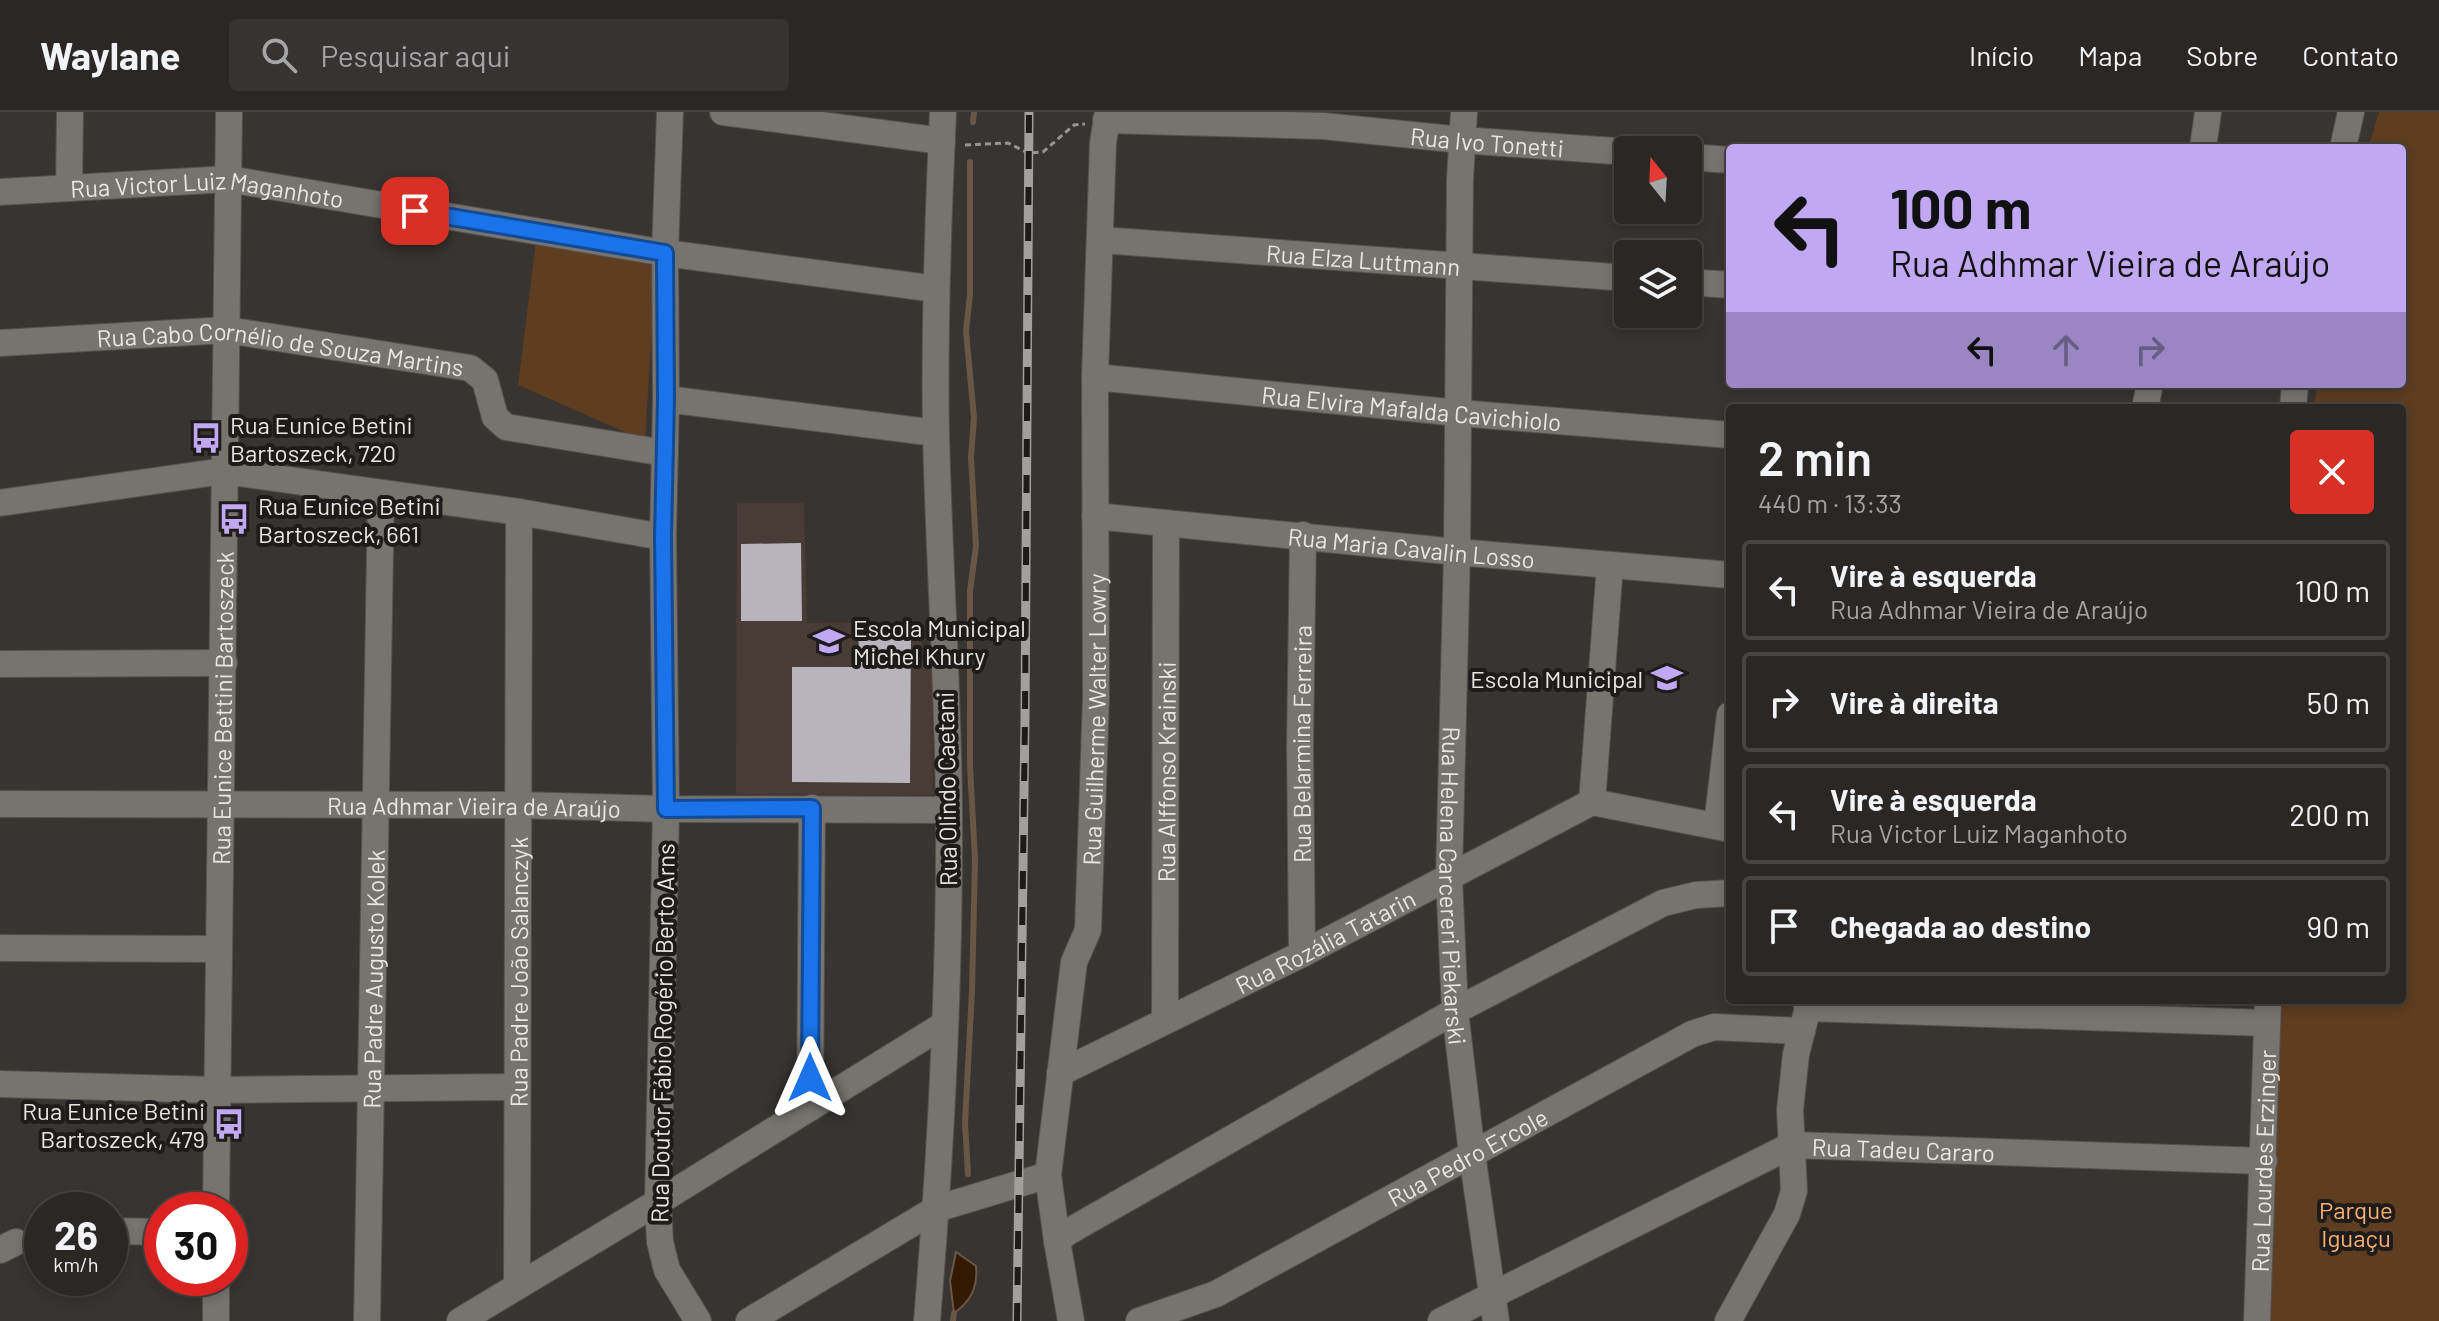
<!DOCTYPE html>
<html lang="pt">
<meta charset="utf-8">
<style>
body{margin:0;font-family:Barlow,sans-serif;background:#363332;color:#f1f3f6;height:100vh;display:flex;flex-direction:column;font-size:30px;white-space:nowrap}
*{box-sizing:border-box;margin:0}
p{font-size:26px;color:#a5a5a7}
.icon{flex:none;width:44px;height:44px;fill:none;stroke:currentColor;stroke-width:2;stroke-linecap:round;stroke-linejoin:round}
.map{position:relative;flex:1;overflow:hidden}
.panel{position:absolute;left:1726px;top:292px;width:680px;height:600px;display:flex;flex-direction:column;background:#2a2725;border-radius:8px;box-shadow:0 4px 12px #0003,0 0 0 2px #464442}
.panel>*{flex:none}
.top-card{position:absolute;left:1726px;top:32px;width:680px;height:244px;border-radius:8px;box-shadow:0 4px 12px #0003,0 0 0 2px #464442;background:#c1a8f3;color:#111;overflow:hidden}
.needle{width:52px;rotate:342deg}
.buttons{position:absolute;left:1614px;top:24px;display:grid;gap:16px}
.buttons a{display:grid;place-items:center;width:88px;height:88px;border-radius:8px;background:#2a2725;box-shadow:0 4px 12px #0003,0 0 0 2px #464442;font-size:40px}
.speed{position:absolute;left:24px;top:1080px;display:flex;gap:16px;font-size:40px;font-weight:700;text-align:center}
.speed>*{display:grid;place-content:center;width:104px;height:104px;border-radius:50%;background:#2a2725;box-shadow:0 4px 12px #0003,0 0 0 2px #464442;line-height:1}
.speed small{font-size:20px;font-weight:400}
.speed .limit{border:12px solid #d22;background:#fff;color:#111}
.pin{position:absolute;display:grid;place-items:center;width:68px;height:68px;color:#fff;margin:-34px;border-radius:16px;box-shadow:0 4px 12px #0006}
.me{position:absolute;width:88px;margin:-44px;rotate:0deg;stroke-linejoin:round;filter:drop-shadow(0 0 6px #0008)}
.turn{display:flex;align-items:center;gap:28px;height:168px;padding:0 32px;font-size:36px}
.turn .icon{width:104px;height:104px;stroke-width:2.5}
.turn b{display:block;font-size:56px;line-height:68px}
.lanes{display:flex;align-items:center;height:76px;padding:0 32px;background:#0003;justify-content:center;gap:40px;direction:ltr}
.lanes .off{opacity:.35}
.round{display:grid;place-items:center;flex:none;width:84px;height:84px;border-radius:8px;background:#363332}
.summary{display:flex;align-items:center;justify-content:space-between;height:136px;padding:0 32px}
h1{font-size:48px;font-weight:600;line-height:60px}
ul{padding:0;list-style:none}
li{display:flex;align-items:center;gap:24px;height:100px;margin:0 16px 12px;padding:0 16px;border:4px solid #464442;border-radius:8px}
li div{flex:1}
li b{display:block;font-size:30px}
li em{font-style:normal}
header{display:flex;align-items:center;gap:48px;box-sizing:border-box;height:112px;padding:0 40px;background:#2a2725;border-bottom:2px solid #464442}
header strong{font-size:38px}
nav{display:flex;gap:44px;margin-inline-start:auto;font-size:28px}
.search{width:560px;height:72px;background:#363332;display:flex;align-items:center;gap:20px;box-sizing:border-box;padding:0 28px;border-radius:8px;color:#a5a5a7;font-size:30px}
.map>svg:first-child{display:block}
.built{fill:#473d36}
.green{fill:#5e3d20}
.water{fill:#331901;stroke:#695645;stroke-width:2}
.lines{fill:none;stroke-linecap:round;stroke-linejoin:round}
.stream{stroke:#695645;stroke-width:6}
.building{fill:#b7b5bb}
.minor-casing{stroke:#54514e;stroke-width:28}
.path{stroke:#979491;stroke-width:3;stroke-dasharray:6 4;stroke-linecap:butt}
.minor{stroke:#77736f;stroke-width:26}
.rail-casing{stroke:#a29f9c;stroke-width:9}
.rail{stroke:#1e1c1b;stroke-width:6;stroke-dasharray:18;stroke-linecap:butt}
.route-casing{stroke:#114b97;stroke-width:20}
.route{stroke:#1a73e8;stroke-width:14}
.labels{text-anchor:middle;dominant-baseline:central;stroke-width:8;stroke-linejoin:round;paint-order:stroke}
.street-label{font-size:24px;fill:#e8e6e3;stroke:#1e1c1b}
.poi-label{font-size:24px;fill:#e8e6e3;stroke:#1e1c1b;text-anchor:start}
.park-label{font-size:24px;fill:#feb16f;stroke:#1e1c1b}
</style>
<header>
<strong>Waylane</strong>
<div class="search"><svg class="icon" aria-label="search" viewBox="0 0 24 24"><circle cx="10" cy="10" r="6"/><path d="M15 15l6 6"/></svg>Pesquisar aqui</div>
<nav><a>Início</a><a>Mapa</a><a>Sobre</a><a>Contato</a></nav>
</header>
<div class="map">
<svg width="2439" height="1209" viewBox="0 0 2439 1209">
<rect width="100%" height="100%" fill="#383431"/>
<polygon class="built" points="737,391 804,391 807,511 921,510 922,547 932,547 933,683 736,682"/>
<g class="green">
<polygon points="2379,0 2439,0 2439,1209 2270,1209 2277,888 2402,888 2402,296 2313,296 2318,272 2402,272 2402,36 2368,36"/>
<polygon points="536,128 656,154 645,329 518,273"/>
</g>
<path class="water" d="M956,1140L976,1154C978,1175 971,1189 954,1201L950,1169Z"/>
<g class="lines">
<g class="stream">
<polyline points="973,10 974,0"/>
<polyline points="968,1062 965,1011 972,879 975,748 970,653 970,479 976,434 971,345 974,306 966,219 970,183 970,50"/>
<polyline points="953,1209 954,1201"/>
</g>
</g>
<g class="building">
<polygon points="801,431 802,509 741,509 741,432"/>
<polygon points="859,517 911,517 910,671 792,670 792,555 858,555"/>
</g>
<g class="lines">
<defs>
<g id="minor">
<polyline points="670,0 665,141 666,287 663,425 666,697 658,1090 660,1130 667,1158 698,1209"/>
<polyline points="723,0 942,29"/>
<path id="s1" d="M1464,0L1460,67L1457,440L1449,765L1455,899L1472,1042L1496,1209"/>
<path id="s2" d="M1106,8L1323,14L1462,28L1628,40"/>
<polyline points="2203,36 2208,0"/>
<polyline points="2343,36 2351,0"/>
<polyline points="1688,45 1730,48"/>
<polyline points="69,76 70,0"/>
<path id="s3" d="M0,80L228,67L665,141L936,177"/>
<path id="s4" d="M1100,128L1628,166"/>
<polyline points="1688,170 1730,173"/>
<path id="s5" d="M0,231L227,218L470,256L485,268L495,305L506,315L665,341"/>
<path id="s6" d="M1095,265L1459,301L1730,323"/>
<polyline points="666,287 936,321"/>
<polyline points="2145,296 2150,272"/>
<polyline points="2293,296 2295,272"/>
<polyline points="0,391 224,359 519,400 663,425"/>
<path id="s7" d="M1095,404L1457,440L1730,463"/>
<polyline points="0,552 224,551"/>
<polyline points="1592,690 1610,453"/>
<path id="s8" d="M0,692L518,693L666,697L949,698"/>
<polyline points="1717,713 1730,603"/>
<polyline points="0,836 218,837"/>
<path id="s9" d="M1302,842L1300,633L1303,423"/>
<polyline points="1807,896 2267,911"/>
<path id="s10" d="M1165,908L1166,411"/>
<path id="s11" d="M1060,961L1302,842L1592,690L1730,717"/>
<polyline points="0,972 216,978 517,975"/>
<polyline points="810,996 812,696"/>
<path id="s12" d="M216,1098L229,0"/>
<polyline points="110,1119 162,1120"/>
<polyline points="1057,1129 1068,1120 1455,899 1663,791 1696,783 1730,781"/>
<polyline points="0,1138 16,1130"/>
<path id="s13" d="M517,1174L519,400"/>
<polyline points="216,1209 216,1166"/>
<path id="s14" d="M367,1209L381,381"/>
<polyline points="460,1209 658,1090 945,912"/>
<polyline points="749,1209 936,1097 1048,1063"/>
<path d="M927,1209C941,1039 950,869 949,699C948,573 939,448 936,322C934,215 938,107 943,0"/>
<path id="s15" d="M1071,1209L1057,1129L1048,1063L1074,850L1088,818L1096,585L1095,265L1103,31L1108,0"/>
<path id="s16" d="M1139,1209L1216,1182L1692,922L1714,915L1802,919"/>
<path id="s17" d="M1441,1209L1792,1033L2264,1049"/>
<polyline points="1728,1209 1787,1102 1794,1079 1790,998 1796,942 1806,903"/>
<path id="s18" d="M2257,1209L2268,888"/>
</g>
</defs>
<use href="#minor" class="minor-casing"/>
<polyline class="path" points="965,33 1008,31 1028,41 1043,40 1074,13 1085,12"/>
<use href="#minor" class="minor"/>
<defs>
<polyline id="rail" points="1017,1209 1025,606 1029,0"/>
</defs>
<use href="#rail" class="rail-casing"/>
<use href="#rail" class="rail"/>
</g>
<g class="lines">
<defs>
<polyline id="route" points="415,99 665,141 666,287 663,425 666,697 812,696 810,966"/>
</defs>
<use href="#route" class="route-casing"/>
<use href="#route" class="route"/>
</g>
<defs>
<symbol id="bus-bare" viewBox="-9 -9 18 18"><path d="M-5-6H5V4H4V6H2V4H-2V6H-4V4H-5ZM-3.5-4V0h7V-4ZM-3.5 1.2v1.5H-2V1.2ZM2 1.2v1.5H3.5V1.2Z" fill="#c1a8f3" stroke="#1e1c1b" stroke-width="2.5" paint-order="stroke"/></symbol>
<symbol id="school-bare" viewBox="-9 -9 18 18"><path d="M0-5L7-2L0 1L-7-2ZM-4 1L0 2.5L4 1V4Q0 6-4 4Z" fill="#c1a8f3" stroke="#1e1c1b" stroke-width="2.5" paint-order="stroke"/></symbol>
</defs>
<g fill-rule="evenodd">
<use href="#bus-bare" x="184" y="304" width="44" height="44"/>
<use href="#bus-bare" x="212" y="385" width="44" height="44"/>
<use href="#school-bare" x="807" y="507" width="44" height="44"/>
<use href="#school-bare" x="1645" y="544" width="44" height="44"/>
<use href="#bus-bare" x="207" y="990" width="44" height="44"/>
</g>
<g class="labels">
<g class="street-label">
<text stroke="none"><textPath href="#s2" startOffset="382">Rua Ivo Tonetti</textPath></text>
<text stroke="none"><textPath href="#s3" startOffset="208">Rua Victor Luiz Maganhoto</textPath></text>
<text stroke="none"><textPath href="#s4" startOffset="264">Rua Elza Luttmann</textPath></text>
<text stroke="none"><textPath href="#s5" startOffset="282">Rua Cabo Cornélio de Souza Martins</textPath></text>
<text stroke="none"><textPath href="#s6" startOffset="318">Rua Elvira Mafalda Cavichiolo</textPath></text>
<text stroke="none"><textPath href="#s7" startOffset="318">Rua Maria Cavalin Losso</textPath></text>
<text stroke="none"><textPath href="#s12" startOffset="502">Rua Eunice Bettini Bartoszeck</textPath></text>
<text stroke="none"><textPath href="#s15" startOffset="608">Rua Guilherme Walter Lowry</textPath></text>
<text stroke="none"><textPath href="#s9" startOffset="210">Rua Belarmina Ferreira</textPath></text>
<text stroke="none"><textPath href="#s10" startOffset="248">Rua Alffonso Krainski</textPath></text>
<text transform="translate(946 677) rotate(-91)">Rua Olindo Caetani</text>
<text stroke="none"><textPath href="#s8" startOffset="474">Rua Adhmar Vieira de Araújo</textPath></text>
<text stroke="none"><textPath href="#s1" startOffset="774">Rua Helena Carcereri Piekarski</textPath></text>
<text stroke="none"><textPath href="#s11" startOffset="296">Rua Rozália Tatarin</textPath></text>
<text stroke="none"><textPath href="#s13" startOffset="314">Rua Padre João Salanczyk</textPath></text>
<text stroke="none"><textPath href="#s14" startOffset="342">Rua Padre Augusto Kolek</textPath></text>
<text transform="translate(662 921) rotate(-89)">Rua Doutor Fábio Rogério Berto Arns</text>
<text stroke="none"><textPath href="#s17" startOffset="504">Rua Tadeu Cararo</textPath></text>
<text stroke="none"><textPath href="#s16" startOffset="368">Rua Pedro Ercole</textPath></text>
<text stroke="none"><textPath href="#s18" startOffset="160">Rua Lourdes Erzinger</textPath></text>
</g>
<g class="poi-label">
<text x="230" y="312">Rua Eunice Betini<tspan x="230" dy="28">Bartoszeck, 720</tspan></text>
<text x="258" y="393">Rua Eunice Betini<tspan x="258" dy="28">Bartoszeck, 661</tspan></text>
<text x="853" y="515">Escola Municipal<tspan x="853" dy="28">Michel Khury</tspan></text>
<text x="1643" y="566" text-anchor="end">Escola Municipal</text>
<text x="205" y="998" text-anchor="end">Rua Eunice Betini<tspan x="205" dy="28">Bartoszeck, 479</tspan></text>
</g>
<g class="park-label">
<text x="2356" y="1097">Parque<tspan x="2356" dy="28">Iguaçu</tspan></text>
</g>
</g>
</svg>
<div class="buttons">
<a><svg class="needle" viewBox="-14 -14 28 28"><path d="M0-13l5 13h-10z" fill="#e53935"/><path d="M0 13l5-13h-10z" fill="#a5a5a7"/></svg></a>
<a><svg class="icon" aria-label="layers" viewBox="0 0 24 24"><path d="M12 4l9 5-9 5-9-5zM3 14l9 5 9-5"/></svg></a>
</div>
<div class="speed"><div>26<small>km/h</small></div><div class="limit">30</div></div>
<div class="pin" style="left:415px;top:99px;background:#d93025"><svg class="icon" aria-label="arrive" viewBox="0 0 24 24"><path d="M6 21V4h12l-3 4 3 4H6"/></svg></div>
<svg class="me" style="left:810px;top:966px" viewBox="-20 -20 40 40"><path d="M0-17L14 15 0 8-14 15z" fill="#1a73e8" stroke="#fff" stroke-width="4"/></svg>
<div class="top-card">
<div class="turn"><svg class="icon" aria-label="left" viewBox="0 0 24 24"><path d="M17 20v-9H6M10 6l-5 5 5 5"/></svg><div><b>100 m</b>Rua Adhmar Vieira de Araújo</div></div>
<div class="lanes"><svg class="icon" aria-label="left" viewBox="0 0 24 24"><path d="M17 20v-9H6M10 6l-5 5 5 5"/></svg><svg class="icon off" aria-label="ahead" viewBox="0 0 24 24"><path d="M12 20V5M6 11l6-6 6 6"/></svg><svg class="icon off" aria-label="right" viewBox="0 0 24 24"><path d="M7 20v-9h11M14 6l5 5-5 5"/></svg></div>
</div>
<section class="panel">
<div class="summary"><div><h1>2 min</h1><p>440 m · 13:33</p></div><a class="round" style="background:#d93025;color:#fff"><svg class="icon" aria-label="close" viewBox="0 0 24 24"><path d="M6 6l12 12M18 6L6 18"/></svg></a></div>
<ul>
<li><svg class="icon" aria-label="left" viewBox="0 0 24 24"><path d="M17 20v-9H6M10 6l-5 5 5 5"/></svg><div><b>Vire à esquerda</b><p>Rua Adhmar Vieira de Araújo</p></div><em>100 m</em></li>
<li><svg class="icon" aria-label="right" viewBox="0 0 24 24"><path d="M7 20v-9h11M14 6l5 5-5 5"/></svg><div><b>Vire à direita</b></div><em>50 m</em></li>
<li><svg class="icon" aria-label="left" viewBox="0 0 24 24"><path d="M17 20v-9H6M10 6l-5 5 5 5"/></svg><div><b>Vire à esquerda</b><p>Rua Victor Luiz Maganhoto</p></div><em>200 m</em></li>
<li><svg class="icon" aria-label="arrive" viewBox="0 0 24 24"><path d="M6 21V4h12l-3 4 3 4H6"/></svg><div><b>Chegada ao destino</b></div><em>90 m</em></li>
</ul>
</section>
</div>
